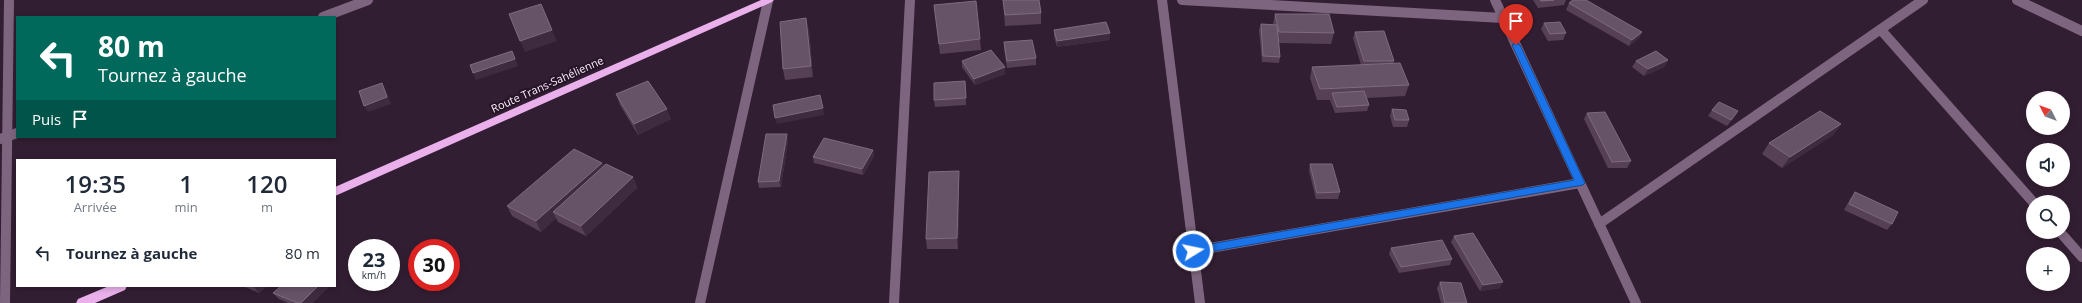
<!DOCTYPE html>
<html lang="fr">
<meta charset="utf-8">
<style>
body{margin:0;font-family:"Open Sans",sans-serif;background:#f2f2f3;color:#1f2937;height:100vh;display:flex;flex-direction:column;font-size:15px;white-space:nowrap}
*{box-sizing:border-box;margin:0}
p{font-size:13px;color:#747a83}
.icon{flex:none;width:22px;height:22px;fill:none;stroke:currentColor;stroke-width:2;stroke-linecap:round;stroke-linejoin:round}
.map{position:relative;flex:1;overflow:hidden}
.side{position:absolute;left:16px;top:159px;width:320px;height:128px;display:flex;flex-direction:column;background:#fff;border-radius:0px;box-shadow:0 2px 6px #0003}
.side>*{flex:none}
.guide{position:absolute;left:16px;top:16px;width:320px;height:122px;border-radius:0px;box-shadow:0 2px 6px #0003;background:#00695c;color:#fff;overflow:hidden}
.needle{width:26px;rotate:312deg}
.tools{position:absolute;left:2026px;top:91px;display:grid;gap:8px}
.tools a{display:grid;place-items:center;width:44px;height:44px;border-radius:50%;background:#fff;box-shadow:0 2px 6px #0003;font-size:20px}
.speed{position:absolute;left:348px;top:239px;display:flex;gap:8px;font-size:20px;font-weight:700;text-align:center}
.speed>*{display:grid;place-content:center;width:52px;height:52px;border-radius:50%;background:#fff;box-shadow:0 2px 6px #0003;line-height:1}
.speed small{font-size:10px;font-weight:400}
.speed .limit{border:6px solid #d22;background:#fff;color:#111}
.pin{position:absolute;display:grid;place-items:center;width:34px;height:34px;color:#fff;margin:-41px -17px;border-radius:50% 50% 50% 0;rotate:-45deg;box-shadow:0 0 4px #0007}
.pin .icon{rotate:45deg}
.me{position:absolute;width:44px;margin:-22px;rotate:80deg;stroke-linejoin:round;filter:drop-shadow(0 0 3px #0008)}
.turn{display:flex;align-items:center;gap:14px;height:84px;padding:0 16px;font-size:18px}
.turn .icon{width:52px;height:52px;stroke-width:2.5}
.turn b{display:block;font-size:28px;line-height:34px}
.then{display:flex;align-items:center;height:38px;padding:0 16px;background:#0003;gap:8px;font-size:15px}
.eta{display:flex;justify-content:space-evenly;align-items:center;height:68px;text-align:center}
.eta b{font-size:24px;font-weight:600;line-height:28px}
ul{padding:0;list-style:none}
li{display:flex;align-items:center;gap:12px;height:52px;padding:0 16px}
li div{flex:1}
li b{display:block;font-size:15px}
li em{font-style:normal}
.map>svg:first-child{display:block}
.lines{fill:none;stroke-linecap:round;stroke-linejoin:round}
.minor{stroke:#7e657f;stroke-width:10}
.tertiary{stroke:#7e657f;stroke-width:10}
.trunk{fill:#eab0ec;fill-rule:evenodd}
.wall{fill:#554056}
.shaded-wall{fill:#3f2b40}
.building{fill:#675368;stroke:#7e6b7f}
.route{fill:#1a73e8;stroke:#114b97}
.labels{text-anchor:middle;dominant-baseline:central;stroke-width:4;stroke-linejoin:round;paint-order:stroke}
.street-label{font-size:11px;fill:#fdeffd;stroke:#271428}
</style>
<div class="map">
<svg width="2082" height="303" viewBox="0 0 2082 303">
<rect width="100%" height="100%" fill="#321e32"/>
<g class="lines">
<g class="minor">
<polyline points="1162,0 1200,303"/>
<polyline points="1182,0 1503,18"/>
<polyline points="1495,0 1636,303"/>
<polyline points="2017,0 2082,31"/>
<polyline points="323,17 368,0"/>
<polyline points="1881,30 2033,202"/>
<polyline points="0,139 17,133"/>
<polyline points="1599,224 1923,0"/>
<polyline points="2060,232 2082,257"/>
<polyline points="1193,251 1580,183"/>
<polyline points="700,303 768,1"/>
<polyline points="894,303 910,0"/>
</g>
<polyline class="tertiary" points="5,303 9,0"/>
<g class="trunk">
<polygon points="761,0 774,0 772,2 335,196 335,187"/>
<polygon points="109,286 127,286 125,290 95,303 76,303 78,299"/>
</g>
</g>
<g class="wall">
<polygon points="1003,0 1039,0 1041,13 1041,24 1005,26"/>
<polygon points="1533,0 1566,0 1564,5 1538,8"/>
<polygon points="1569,3 1642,32 1639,38 1629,46 1566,10"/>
<polygon points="934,5 980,39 981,50 940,54"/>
<polygon points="1275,14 1334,33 1331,44 1279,43 1280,57 1279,63 1262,62 1259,30 1261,24 1273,24"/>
<polygon points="1544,23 1566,33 1563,40 1548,41 1541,29"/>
<polygon points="809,29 813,77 785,80 783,69"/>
<polygon points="1054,30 1110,33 1109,40 1057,47 1054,36"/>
<polygon points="1355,32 1394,61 1393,63 1409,85 1405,96 1367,98 1369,105 1367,111 1335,113 1330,100 1317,100 1310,78 1312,67 1361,65 1353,38"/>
<polygon points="1004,42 1036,58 1036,65 1007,68 1004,49"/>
<polygon points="1668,60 1664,67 1644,76 1632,67 1636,61"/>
<polygon points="962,61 1005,67 1005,74 975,85 962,67"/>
<polygon points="965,81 966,105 935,107 934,100"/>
<polygon points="616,94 671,119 638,135 620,105"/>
<polygon points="1392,109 1409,120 1407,127 1393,127 1390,116"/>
<polygon points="1712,110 1738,111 1734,118 1727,126 1708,116"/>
<polygon points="1587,113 1631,161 1627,168 1608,168 1584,119"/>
<polygon points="1841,124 1833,135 1782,168 1762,154 1769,143"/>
<polygon points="788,140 781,187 759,188 758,182"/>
<polygon points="873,150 874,156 863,175 814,163 813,157"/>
<polygon points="602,163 604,166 633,177 637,188 586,236 558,222 556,218 541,232 512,216 507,206"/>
<polygon points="1310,164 1340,192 1338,199 1316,199 1309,171"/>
<polygon points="959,182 958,249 927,249 926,239"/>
<polygon points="1855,192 1892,224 1887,230 1844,210 1850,199"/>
<polygon points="1454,236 1500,288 1480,291 1451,242"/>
<polygon points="1391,248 1452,259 1450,265 1399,273 1389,254"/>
<polygon points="1440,282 1467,303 1441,303 1437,288"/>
<polygon points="243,286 267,286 259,293"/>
<polygon points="281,286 330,286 312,303 288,303 279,299 273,293"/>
</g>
<g class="shaded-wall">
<polygon points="806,18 809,29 813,77 811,66"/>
<polygon points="552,30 557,41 525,52 520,41"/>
<polygon points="1642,32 1639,38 1629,46 1632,40"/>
<polygon points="1110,33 1109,40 1057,47 1057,41"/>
<polygon points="512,51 518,66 476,80 473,73"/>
<polygon points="1668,60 1664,67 1644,76 1648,69"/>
<polygon points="1005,67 1005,74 975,85 974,79"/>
<polygon points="382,83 386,90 391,104 368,112 364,106"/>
<polygon points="823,108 824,115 777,124 775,118"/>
<polygon points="667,109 671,119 638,135 634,124"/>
<polygon points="1738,111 1734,118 1727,126 1731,120"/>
<polygon points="1841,124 1833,135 1782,168 1790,157"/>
<polygon points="787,134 788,140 781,187 779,181"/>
<polygon points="873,150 874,156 863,175 862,169"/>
<polygon points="602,163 607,174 553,212 556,218 541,232 536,221"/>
<polygon points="959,171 959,182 958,249 957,238"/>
<polygon points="633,177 637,188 586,236 581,226"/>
<polygon points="1503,282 1500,288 1480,291 1483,285"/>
<polygon points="255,286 267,286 259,293 254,287"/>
<polygon points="318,286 330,286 312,303 301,303"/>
</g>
<g class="building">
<polygon points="1003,0 1039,0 1041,13 1005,15"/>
<polygon points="1540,0 1554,0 1541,1"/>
<polygon points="1573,0 1586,0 1642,32 1632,40 1569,3"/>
<polygon points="976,1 980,39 939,44 934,5"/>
<polygon points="541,4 552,30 520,41 509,14"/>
<polygon points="1275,14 1329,14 1334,33 1279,32"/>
<polygon points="806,18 811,66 783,69 780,22"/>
<polygon points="1106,22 1110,33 1057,41 1054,30"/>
<polygon points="1560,22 1566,33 1550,34 1544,23"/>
<polygon points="1261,24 1277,25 1280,57 1263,56"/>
<polygon points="1384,31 1394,61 1364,61 1355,32"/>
<polygon points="1032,40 1036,58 1007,61 1004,42"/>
<polygon points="991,50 1005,67 974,79 962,61"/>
<polygon points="512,51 515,59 473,73 470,65"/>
<polygon points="1656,51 1668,60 1648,69 1636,61"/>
<polygon points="1400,63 1409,85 1320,89 1312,67"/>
<polygon points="648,81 667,109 634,124 616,94"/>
<polygon points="965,81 966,98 934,100 934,83"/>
<polygon points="382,83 387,97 364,106 359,91"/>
<polygon points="1364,91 1369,105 1337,107 1332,93"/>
<polygon points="820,95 823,108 775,118 773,105"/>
<polygon points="1719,102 1738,111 1731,120 1712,110"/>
<polygon points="1392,109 1406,110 1409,120 1395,120"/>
<polygon points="1820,111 1841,124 1790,157 1769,143"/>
<polygon points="1605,112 1631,161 1612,162 1587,113"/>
<polygon points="766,134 787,134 779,181 758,182"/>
<polygon points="824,138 873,150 862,169 813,157"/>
<polygon points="574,149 602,163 536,221 507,206"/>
<polygon points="606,164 633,177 581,226 553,212"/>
<polygon points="1310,164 1332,164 1340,192 1317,193"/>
<polygon points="959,171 957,238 926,239 929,172"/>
<polygon points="1855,192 1898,212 1892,224 1849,204"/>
<polygon points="1473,233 1503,282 1483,285 1454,236"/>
<polygon points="1442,240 1452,259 1401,267 1391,248"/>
<polygon points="1440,282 1461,283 1467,303 1445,303"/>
<polygon points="281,286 318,286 301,303 298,303 273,293"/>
</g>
<polygon class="route" points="1516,42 1520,45 1585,183 1583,185 1193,255 1190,253 1190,248 1193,247 1574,180 1512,45"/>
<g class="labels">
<g class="street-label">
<text transform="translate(547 84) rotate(-24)">Route Trans-Sahélienne</text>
</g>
</g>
</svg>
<div class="tools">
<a><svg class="needle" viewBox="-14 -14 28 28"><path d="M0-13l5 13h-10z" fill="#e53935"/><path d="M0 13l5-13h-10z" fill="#747a83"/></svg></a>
<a><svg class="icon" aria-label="sound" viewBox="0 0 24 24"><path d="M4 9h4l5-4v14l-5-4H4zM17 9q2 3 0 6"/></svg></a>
<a><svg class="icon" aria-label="search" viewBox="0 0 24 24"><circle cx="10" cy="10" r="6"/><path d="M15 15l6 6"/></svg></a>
<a>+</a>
</div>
<div class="speed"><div>23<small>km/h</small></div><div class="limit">30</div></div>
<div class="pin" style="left:1516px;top:45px;background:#d93025"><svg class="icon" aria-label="arrive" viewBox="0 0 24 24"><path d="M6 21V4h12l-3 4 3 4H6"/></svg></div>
<svg class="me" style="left:1193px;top:251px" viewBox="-20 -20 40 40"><circle r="17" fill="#1a73e8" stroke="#fff" stroke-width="3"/><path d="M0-11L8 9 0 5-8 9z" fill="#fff"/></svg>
<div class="guide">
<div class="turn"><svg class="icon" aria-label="left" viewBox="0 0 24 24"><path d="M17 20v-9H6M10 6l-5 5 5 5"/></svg><div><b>80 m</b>Tournez à gauche</div></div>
<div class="then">Puis<svg class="icon" aria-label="arrive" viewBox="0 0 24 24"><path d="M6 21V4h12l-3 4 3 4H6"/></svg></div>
</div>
<section class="side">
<div class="eta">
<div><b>19:35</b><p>Arrivée</p></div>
<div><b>1</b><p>min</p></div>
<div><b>120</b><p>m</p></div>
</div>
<ul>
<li><svg class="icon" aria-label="left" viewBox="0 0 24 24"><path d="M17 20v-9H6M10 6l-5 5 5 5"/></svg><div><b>Tournez à gauche</b></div><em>80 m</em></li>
</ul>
</section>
</div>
